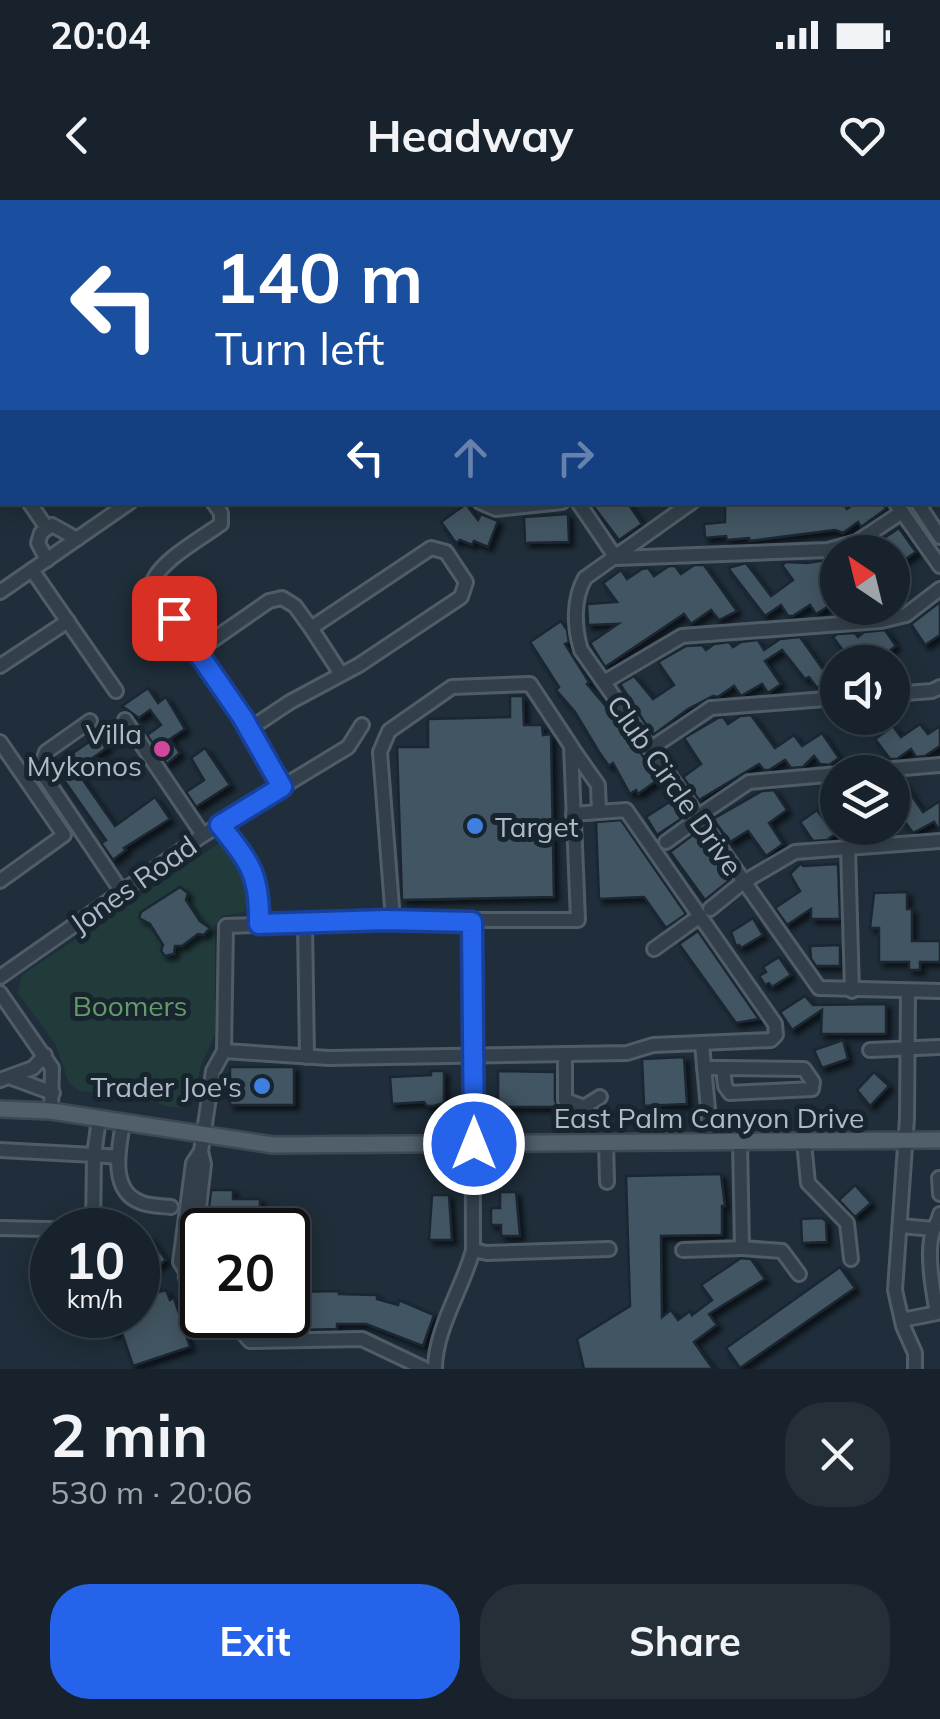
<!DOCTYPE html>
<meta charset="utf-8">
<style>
body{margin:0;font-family:Mulish,sans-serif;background:#242f38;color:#f1f3f6;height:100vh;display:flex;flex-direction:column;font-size:38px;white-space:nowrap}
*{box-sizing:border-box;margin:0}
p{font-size:32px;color:#9ea4a9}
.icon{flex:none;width:55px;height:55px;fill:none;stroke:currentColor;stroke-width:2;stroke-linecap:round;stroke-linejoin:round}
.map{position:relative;height:1169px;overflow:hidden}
.drawer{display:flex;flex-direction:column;background:#17222c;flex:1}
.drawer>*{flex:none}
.banner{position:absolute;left:0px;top:0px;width:940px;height:305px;box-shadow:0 5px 25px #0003,0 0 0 2px #363f48;background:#1a4fa0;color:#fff;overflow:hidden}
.needle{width:65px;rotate:325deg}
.buttons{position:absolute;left:820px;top:335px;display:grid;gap:20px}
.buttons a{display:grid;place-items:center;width:90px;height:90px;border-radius:50%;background:#17222c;box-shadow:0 5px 25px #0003,0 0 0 2px #363f48;font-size:50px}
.speed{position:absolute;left:30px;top:1008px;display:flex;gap:20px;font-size:50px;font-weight:700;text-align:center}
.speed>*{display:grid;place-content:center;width:130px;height:130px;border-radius:50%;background:#17222c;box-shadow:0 5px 25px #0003,0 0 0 2px #363f48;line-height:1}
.speed small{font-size:25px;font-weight:400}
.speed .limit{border:5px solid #111;border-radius:15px;background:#fff;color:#111}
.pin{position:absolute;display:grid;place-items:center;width:85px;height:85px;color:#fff;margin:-42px;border-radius:20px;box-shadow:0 5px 15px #0006}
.me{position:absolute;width:110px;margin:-55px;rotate:0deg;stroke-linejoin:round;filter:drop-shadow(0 0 8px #0008)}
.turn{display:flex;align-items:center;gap:35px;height:210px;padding:0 50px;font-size:45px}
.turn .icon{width:130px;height:130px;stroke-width:2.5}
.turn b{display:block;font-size:70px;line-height:85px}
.lanes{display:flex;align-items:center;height:95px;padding:0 50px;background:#0003;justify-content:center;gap:50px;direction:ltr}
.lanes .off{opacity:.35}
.round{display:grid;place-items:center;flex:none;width:105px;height:105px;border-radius:40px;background:#242f38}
.head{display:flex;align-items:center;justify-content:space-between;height:170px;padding:0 50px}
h1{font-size:60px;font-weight:700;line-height:75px}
.button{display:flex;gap:20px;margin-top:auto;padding:20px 50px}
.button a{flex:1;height:115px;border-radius:40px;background:#2563eb;color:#fff;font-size:40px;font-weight:700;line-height:115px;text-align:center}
.button a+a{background:#242f38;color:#f1f3f6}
.status{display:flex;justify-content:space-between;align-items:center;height:70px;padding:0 50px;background:#17222c;direction:ltr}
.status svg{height:28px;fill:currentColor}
header{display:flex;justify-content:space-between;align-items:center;height:130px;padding:0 50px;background:#17222c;font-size:45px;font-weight:700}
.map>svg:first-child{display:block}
.green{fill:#213b3b}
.building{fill:#425462;stroke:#1a2731;stroke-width:2.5;filter:url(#shadow)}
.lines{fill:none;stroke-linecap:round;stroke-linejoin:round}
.minor-casing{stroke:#505d68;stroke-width:18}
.major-casing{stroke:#3c4954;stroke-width:20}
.minor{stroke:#33404b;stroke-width:12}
.major{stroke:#505f6b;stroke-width:15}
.route-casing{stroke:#184099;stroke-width:25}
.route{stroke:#2563eb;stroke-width:18}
.hotel-dot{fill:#d1479c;stroke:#18252f;stroke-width:4}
.shop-dot{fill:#3f7fe0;stroke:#18252f;stroke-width:4}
.labels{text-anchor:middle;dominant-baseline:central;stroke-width:10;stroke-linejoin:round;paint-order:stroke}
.poi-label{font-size:28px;fill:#adbac7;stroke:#18252f;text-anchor:end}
.street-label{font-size:28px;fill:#adbac7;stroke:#18252f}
.park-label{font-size:28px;fill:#639a68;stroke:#18252f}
</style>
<div class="status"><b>20:04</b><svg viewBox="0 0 49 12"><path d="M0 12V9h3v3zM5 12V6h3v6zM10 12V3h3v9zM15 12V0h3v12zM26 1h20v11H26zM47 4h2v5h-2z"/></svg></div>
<header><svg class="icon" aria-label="back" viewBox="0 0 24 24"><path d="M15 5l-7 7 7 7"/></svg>Headway<svg class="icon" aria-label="heart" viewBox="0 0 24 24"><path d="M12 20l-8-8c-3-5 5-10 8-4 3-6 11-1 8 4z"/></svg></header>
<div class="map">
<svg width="940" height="1169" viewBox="0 0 940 1169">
<defs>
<filter id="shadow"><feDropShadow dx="4.5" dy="4.5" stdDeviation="2.5" flood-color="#0009"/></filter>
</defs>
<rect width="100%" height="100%" fill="#1f2e3a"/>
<path class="green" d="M218,644L228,648C241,667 260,689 244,712L222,716L215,724V834L200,867L196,897L182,908L170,907L133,896L79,891L69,883L56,845L18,793L22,775Z"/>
<g class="building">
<polygon points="590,302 627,302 642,324 619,340"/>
<polygon points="725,302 760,302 760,305 842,302 847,309 856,302 882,302 886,309 861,327 858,322 843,333 835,330 749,341 749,338 727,340 726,336 705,338 704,324 725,322"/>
<polygon points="466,304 478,320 481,314 498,321 488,347 474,341 472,345 460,340 456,343 441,322"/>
<polygon points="568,314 569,342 525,343 524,317"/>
<polygon points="899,328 916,352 898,364 881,340"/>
<polygon points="832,359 838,360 838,379 824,389 834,403 816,414 810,405 793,416 788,416 781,405 765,416 728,368 746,363 771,396 793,380 782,365 786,362 807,363"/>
<polygon points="694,365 704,365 737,411 719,420 711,410 691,424 684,414 605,467 590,443 618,424 588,425 587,404 617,402 603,383 621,370 627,379 642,369 648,368 654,376 669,366 675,366 681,374"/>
<polygon points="940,402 940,435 925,445 911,424"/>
<polygon points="561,421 567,430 569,442 565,444 589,482 587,484 616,518 659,579 638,594 636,590 630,594 613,563 609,566 599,552 575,512 556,490 559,487 530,442"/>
<polygon points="885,430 896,446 878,459 870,448 849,462 838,462 838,485 832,477 817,488 809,477 805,479 782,450 765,461 781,484 768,493 762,484 741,496 734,486 718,497 713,496 688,509 656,533 652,534 620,484 634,476 653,499 674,485 658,462 686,446 702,445 706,450 714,444 729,442 733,447 741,442 758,440 764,450 780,439 800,437 822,468 844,452 833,437 837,434 855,433 858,437 864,432"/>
<polygon points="148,488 158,503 166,497 185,529 170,539 180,553 167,564 147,535 161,525 150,510 139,518 122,506"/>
<polygon points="510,496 523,496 524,525 542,525 543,535 551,534 554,697 402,700 397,547 428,547 428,519 510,517"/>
<polygon points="751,515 775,548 794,535 802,546 822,533 839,558 829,565 820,564 814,556 803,567 791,568 785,560 769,570 764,570 759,564 699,600 683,577 701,564 684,538 718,518 723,517 728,524 740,516"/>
<polygon points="920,524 928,534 940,526 940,546 925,556 916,557 911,549 897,559 890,559 875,539 893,526 901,537"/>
<polygon points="99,535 108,547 76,570 115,626 155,597 170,619 124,648 126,650 113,660 101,643 106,640 54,566"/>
<polygon points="205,548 230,585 196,607 186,592 204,580 191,558"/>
<polygon points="901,580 923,612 940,601 940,631 934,622 913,633 892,604 892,581"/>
<polygon points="774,590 787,610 769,623 783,644 766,656 748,631 730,642 713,619 762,591"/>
<polygon points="671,601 681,619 657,635 646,617"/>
<polygon points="817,610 824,620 838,611 838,628 890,628 879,636 869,636 863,629 851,638 841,638 837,633 827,640 813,641 800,622"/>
<polygon points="621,620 686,714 666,728 644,697 599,699 596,622"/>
<polygon points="694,634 730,680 705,700 670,652"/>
<polygon points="801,663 803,666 838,664 840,719 811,719 811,709 787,725 775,708 800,691 790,674"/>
<polygon points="180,687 188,693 186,700 200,721 210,728 204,735 198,734 182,746 175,746 174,754 165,756 161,751 163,745 150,724 139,718 141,712"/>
<polygon points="907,692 907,709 912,709 912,741 940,741 940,762 920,762 920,770 909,770 909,762 879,762 879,728 870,728 874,693"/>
<polygon points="753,718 763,735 741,748 739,745 736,746 731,732"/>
<polygon points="698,731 759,819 736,823 679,744"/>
<polygon points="840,745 840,766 816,766 811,759 810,746"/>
<polygon points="779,757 791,775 772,787 769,783 765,785 759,776 766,772 763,767"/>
<polygon points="805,796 813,805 886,804 886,834 821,834 822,810 792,830 780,812"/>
<polygon points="843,840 848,859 822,868 814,850"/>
<polygon points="684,857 687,904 644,906 642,859"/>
<rect x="230" y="867" width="64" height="38"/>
<polygon points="431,871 444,871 444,903 434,906 427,906 424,902 392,904 390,877 431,875"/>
<polygon points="498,871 555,872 555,900 558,907 498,907"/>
<polygon points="874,872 889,886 870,906 857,890"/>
<polygon points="721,974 725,1006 722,1006 722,1035 661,1036 662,1117 671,1110 678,1120 690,1111 692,1115 712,1100 701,1085 741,1058 751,1059 765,1079 709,1114 717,1125 694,1142 713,1169 584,1169 577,1139 630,1106 626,976"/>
<polygon points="855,985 871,1003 855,1017 839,1000"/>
<polygon points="211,990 233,990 233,999 260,999 260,1030 213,1030 213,1024 207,1024"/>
<polygon points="500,992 516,992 520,1036 501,1036 501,1025 491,1025 491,1008 500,1008"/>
<polygon points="432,995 449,995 452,1040 429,1040"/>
<polygon points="822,1018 826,1021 827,1042 802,1043 801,1019"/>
<polygon points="149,1037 166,1060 148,1073 155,1093 166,1090 170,1100 174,1098 190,1147 133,1166 121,1130 110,1134 104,1115 138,1115 138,1045"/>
<polygon points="840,1067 855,1088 740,1168 726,1148"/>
<polygon points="339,1091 339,1094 377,1095 377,1099 398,1105 399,1100 434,1115 423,1146 366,1124 337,1124 337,1129 258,1131 258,1115 288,1115 288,1096 291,1096 291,1092"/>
</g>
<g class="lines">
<defs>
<g id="minor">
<polyline points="267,0 269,2"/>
<polyline points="369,0 371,2"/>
<polyline points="640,0 641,2"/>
<polyline points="805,0 807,2"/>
<polyline points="560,2 564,0"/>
<polyline points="747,2 751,0"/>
<polyline points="891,2 892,0"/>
<polyline points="0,4 6,0"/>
<polyline points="938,94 940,93"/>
<polyline points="938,151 940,150"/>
<polyline points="938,173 940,176"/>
<polyline points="938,242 940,242"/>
<polyline points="0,260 2,264"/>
<polyline points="938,284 940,283"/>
<polyline points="29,302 46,327"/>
<path d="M213,302L221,313V324C203,337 156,363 152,385L243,518L282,587"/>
<polyline points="480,302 496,309 562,302"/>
<polyline points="578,302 616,358 828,350 857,342 902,312"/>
<path d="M692,302L585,378C573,399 574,427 581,450L819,788L940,791"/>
<polyline points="895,302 940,366"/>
<polyline points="917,302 940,337"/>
<polyline points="47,360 38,343 41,333 52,325 77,339"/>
<polyline points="32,370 116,491"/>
<polyline points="0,392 130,302"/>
<polyline points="311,428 341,474"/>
<polyline points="197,451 269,401 282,398 295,406 311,428 431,348 446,352 466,382 461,397 359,465 290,502 248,530"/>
<polyline points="0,466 68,421"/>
<polyline points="604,482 682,436 881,421 906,415 940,389"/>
<polyline points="892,494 932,491 940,487"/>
<polyline points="125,520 203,635"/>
<polyline points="90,521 46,552 40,570 122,692"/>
<polyline points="0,542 64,635 0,681"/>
<polyline points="572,548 598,585 599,612"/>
<polyline points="650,549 711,508 838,498"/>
<polyline points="858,572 940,565"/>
<polyline points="697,617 749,582 838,574"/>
<path d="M220,625C250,664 260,674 259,724"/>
<polyline points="666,642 698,619"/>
<polyline points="848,648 852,791"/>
<polyline points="710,709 742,683 795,652 940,641"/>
<polyline points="305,723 307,857"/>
<polyline points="654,749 700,716"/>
<polyline points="0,777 203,635 348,547 362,525"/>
<polyline points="908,791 907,918 895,1090 903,1126 915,1153 915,1169"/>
<polyline points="0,793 52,868 51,911"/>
<polyline points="702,844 711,941"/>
<polyline points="870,850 940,847"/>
<polyline points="224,851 329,858 627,853 653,845 771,840 776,835 775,824 626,610 573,614"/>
<polyline points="565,854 565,900 584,907 600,897"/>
<polyline points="704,868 723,868 725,886 730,893 812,889 813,882 804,869 723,868"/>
<polyline points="12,878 53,893"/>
<polyline points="0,880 33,868 45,855"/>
<polyline points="99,919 94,955 118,957"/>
<path d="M123,923C119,948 109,990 140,1002C148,1006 162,1006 171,1007"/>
<polyline points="606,942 607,982"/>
<polyline points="804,942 808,983 847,1023 851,1059"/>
<polyline points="0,950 94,955 93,1030 0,1028"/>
<polyline points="201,951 193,963 180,1062 186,1071 186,1078 202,1079"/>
<polyline points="939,978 940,994"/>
<polyline points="901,1026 933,1029"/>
<polyline points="742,1048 782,1051 799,1074"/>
<polyline points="473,1050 487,1053 609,1049"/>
<polyline points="683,1050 742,1048 740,941"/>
<polyline points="186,1071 193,1061 204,964 201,951 213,871 224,851 226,726 393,720 578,720 571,546 530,484 452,487 389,531 380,552 393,720"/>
<polyline points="228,1115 250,1141 362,1139 425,1169"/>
<path d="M902,1120L937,1113C933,1092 925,1048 934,1029C936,1024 939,1020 940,1014"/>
<path d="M435,1169C435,1129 463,1088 473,1050L472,722"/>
</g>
<polyline id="major" points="0,909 51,911 273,945 940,940"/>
</defs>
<use href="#minor" class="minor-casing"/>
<use href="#major" class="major-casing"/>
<use href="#minor" class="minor"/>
<use href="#major" class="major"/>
</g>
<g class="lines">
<defs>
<path id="route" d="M174,418L243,518L282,587L220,625C250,663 260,674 259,724L386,720L472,722L474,944"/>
</defs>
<use href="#route" class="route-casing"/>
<use href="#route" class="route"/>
</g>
<circle class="hotel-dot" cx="162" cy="549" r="10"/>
<g class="shop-dot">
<circle cx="475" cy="626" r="10"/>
<circle cx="262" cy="886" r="10"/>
</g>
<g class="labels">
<g class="poi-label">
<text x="142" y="533">Villa<tspan x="142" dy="32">Mykonos</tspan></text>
<text x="495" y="626" text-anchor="start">Target</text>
<text x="242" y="886">Trader Joe's</text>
</g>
<g class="street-label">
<text transform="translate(675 585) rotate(55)">Club Circle Drive</text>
<text transform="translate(133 684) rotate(-35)">Jones Road</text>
<text x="709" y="917">East Palm Canyon Drive</text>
</g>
<g class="park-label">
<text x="130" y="805">Boomers</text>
</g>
</g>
</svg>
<div class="buttons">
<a><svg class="needle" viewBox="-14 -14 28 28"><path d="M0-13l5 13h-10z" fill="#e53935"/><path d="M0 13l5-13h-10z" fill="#9ea4a9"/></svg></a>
<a><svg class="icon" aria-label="sound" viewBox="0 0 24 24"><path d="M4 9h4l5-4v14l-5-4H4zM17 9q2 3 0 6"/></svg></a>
<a><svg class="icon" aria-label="layers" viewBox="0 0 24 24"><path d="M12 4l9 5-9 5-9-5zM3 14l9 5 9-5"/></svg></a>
</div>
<div class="speed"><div>10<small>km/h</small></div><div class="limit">20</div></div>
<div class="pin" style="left:174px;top:418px;background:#d93025"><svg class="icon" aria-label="arrive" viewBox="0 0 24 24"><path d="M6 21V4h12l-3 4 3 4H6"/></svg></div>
<svg class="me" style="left:474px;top:944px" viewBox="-20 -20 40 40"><circle r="17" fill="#2563eb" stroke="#fff" stroke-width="3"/><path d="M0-11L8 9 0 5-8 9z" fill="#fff"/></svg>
<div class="banner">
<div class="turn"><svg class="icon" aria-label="left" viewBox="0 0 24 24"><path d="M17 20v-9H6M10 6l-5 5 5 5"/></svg><div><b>140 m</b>Turn left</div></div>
<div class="lanes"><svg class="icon" aria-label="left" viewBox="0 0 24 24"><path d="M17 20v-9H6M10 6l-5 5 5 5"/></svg><svg class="icon off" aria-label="ahead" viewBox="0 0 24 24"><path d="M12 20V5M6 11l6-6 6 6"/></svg><svg class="icon off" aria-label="right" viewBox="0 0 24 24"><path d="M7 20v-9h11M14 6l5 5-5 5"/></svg></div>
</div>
</div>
<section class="drawer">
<div class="head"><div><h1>2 min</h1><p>530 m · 20:06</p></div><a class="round"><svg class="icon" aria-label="close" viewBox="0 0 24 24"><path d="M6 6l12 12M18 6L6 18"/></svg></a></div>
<div class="button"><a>Exit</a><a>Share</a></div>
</section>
